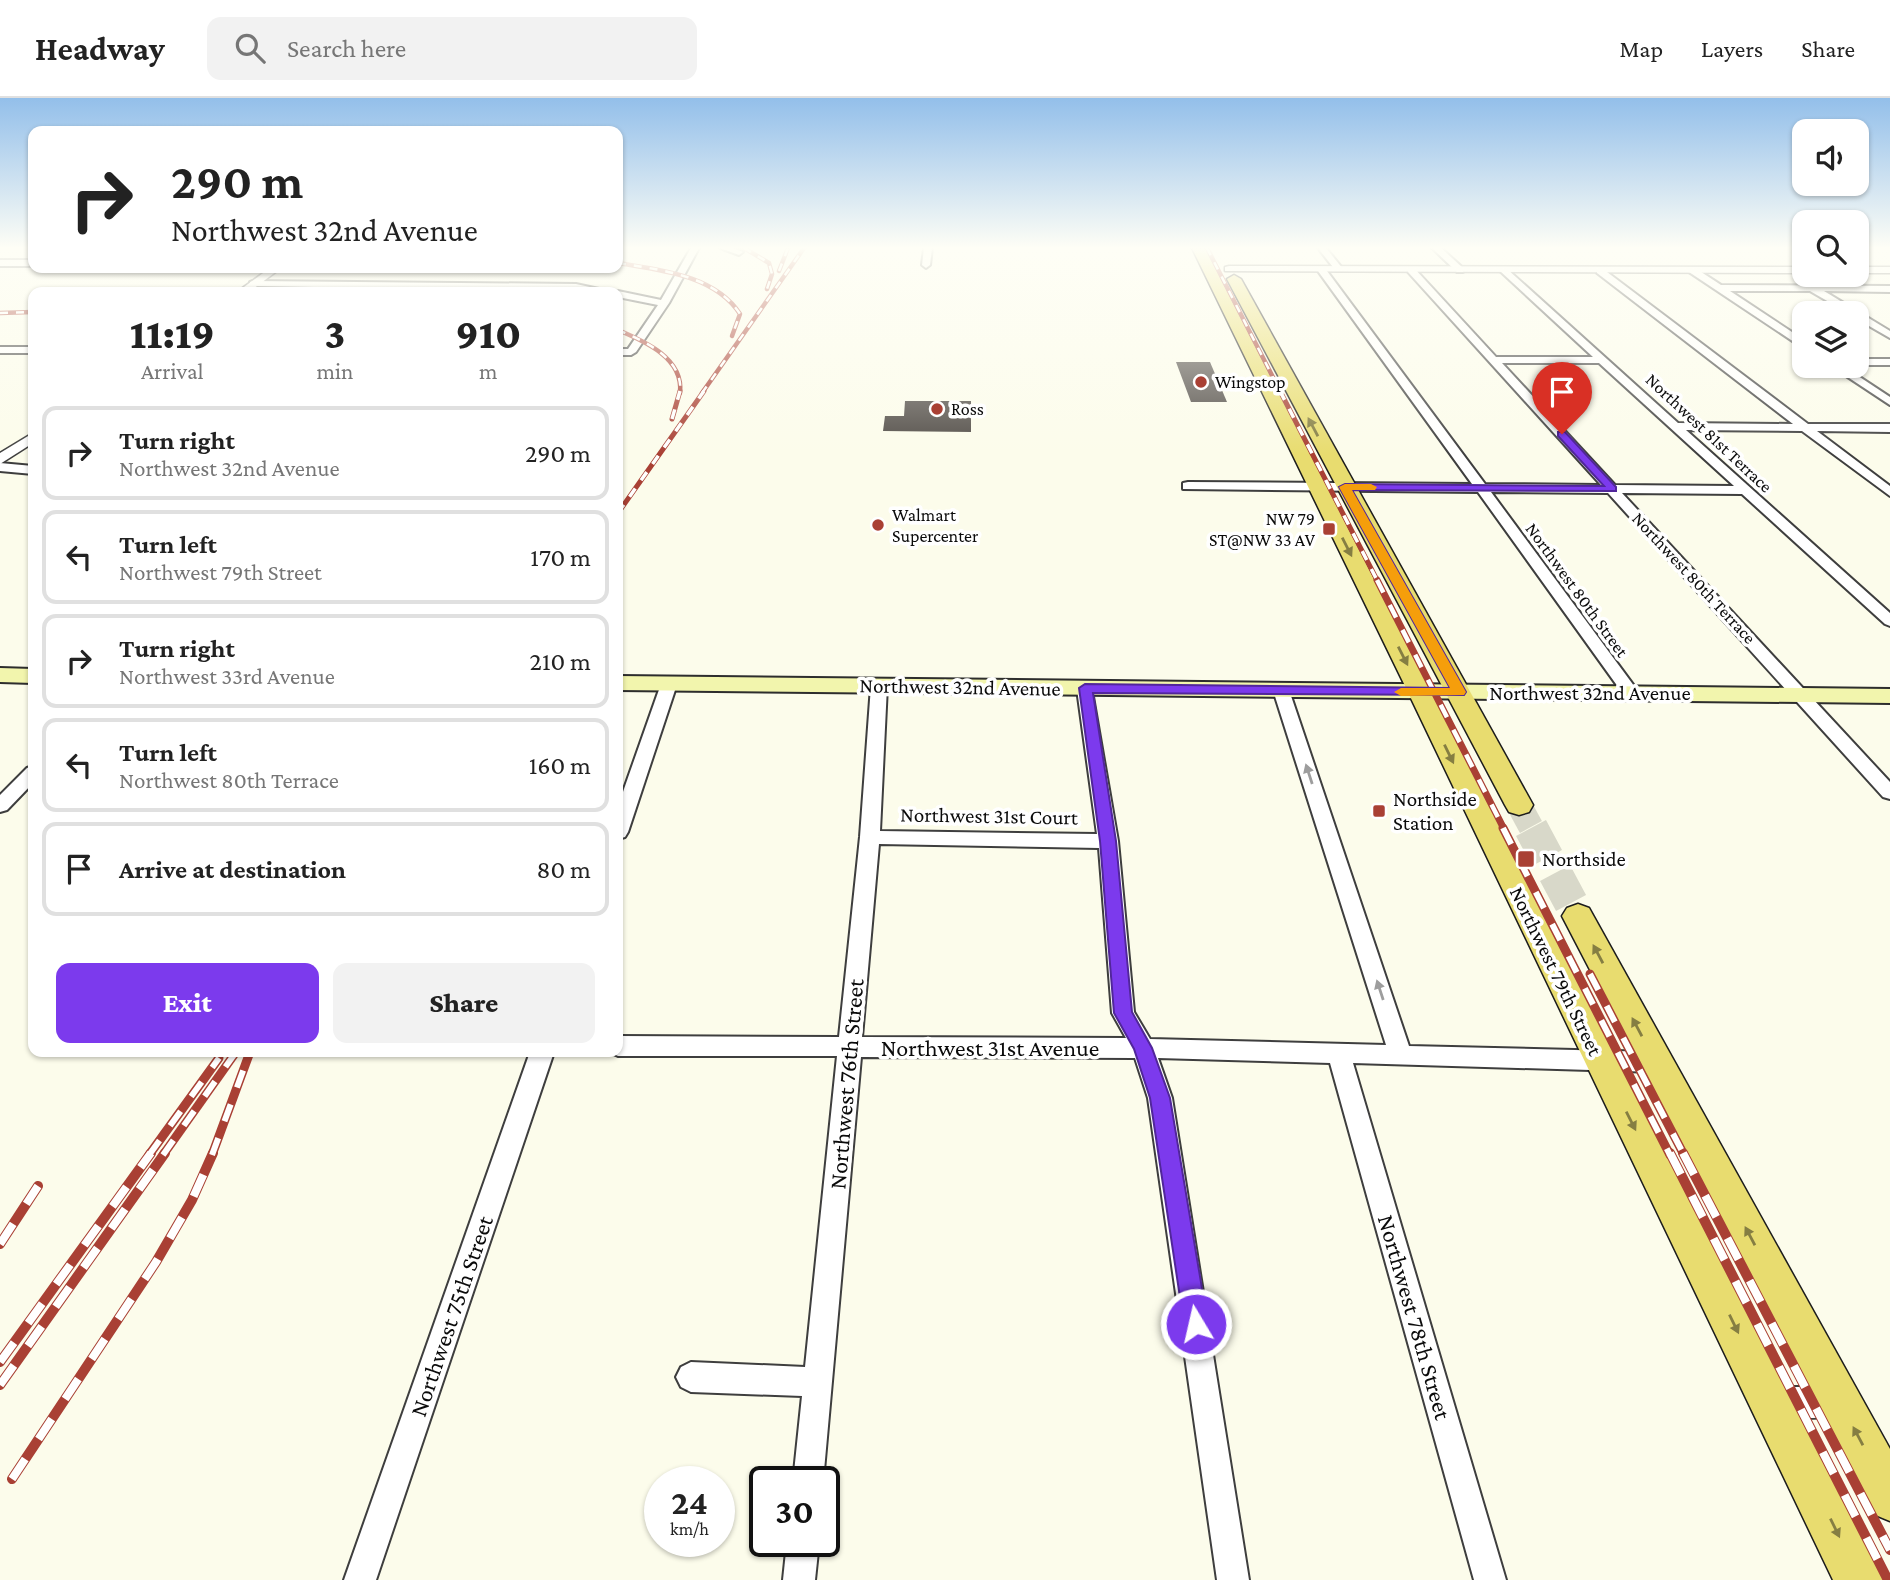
<!DOCTYPE html>
<style>
body{margin:0;font-family:"Crimson Pro",serif;background:#f2f2f2;color:#222;height:100vh;display:flex;flex-direction:column;font-size:26px;white-space:nowrap}
*{box-sizing:border-box;margin:0}
p{font-size:23px;color:#767676}
.icon{flex:none;width:38px;height:38px;fill:none;stroke:currentColor;stroke-width:2;stroke-linecap:round;stroke-linejoin:round}
.map{position:relative;flex:1;overflow:hidden}
.drawer{position:absolute;left:28px;top:189px;width:595px;height:770px;display:flex;flex-direction:column;background:#fff;border-radius:14px;box-shadow:0 2px 5px #0004}
.drawer>*{flex:none}
.top-card{position:absolute;left:28px;top:28px;width:595px;height:147px;border-radius:14px;box-shadow:0 2px 5px #0004;background:#fff;color:#222;overflow:hidden}
.controls{position:absolute;left:1792px;top:21px;display:grid;gap:14px}
.controls a{display:grid;place-items:center;width:77px;height:77px;border-radius:14px;background:#fff;box-shadow:0 2px 5px #0004;font-size:35px}
.speed{position:absolute;left:644px;top:1368px;display:flex;gap:14px;font-size:35px;font-weight:700;text-align:center}
.speed>*{display:grid;place-content:center;width:91px;height:91px;border-radius:50%;background:#fff;box-shadow:0 2px 5px #0004;line-height:1}
.speed small{font-size:18px;font-weight:400}
.speed .limit{border:4px solid #111;border-radius:10px;background:#fff;color:#111}
.pin{position:absolute;display:grid;place-items:center;width:60px;height:60px;color:#fff;margin:-72px -30px;border-radius:50% 50% 50% 0;rotate:-45deg;box-shadow:0 0 7px #0007}
.pin .icon{rotate:45deg}
.me{position:absolute;width:77px;margin:-38px;rotate:351deg;stroke-linejoin:round;filter:drop-shadow(0 0 5px #0008)}
.turn{display:flex;align-items:center;gap:24px;height:147px;padding:0 28px;font-size:32px}
.turn .icon{width:91px;height:91px;stroke-width:2.5}
.turn b{display:block;font-size:49px;line-height:60px}
.eta{display:flex;justify-content:space-evenly;align-items:center;height:119px;text-align:center}
.eta b{font-size:42px;font-weight:800;line-height:49px}
.button{display:flex;gap:14px;margin-top:auto;padding:14px 28px}
.button a{flex:1;height:80px;border-radius:14px;background:#7c3aed;color:#fff;font-size:28px;font-weight:800;line-height:80px;text-align:center}
.button a+a{background:#f2f2f2;color:#222}
ul{padding:0;list-style:none}
li{display:flex;align-items:center;gap:21px;height:94px;margin:0 14px 10px;padding:0 14px;border:4px solid #e0e0e0;border-radius:14px}
li div{flex:1}
li b{display:block;font-size:26px}
li em{font-style:normal}
header{display:flex;align-items:center;gap:42px;box-sizing:border-box;height:98px;padding:0 35px;background:#fff;border-bottom:2px solid #e0e0e0}
header strong{font-size:33px}
nav{display:flex;gap:38px;margin-inline-start:auto;font-size:24px}
.search{width:490px;height:63px;background:#f2f2f2;display:flex;align-items:center;gap:18px;box-sizing:border-box;padding:0 24px;border-radius:14px;color:#767676;font-size:26px}
.map>svg:first-child{display:block}
.building{fill:#524d48}
.lines{fill:none;stroke-linecap:round;stroke-linejoin:round}
.primary-tunnel-far1{stroke:#d8d8c9;stroke-width:25;stroke-dasharray:25 13;stroke-linecap:butt}
.primary-tunnel{stroke:#d8d8c9;stroke-width:34;stroke-dasharray:34 17;stroke-linecap:butt}
.minor-casing{stroke:#3e3e3e;stroke-width:4}
.tertiary-casing{stroke:#3e3e3e;stroke-width:3}
.secondary-casing{stroke:#2d2d2d;stroke-width:4}
.primary-casing{stroke:#1c1c1c;stroke-width:3}
.minor{fill:#fff;fill-rule:evenodd}
.tertiary{fill:#fff;fill-rule:evenodd}
.secondary{fill:#f2f5ad;fill-rule:evenodd}
.primary{fill:#e8dc6f;fill-rule:evenodd}
.rail-far4-casing{stroke:#a94034;stroke-width:4.5}
.rail-far3-casing{stroke:#a94034;stroke-width:5}
.rail-far2-casing{stroke:#a94034;stroke-width:7}
.rail-far1-casing{stroke:#a94034;stroke-width:9}
.rail-casing{stroke:#a94034;stroke-width:10}
.rail-far4{stroke:#fff;stroke-width:2.5;stroke-dasharray:8;stroke-linecap:butt}
.rail-far3{stroke:#fff;stroke-width:3.5;stroke-dasharray:10;stroke-linecap:butt}
.rail-far2{stroke:#fff;stroke-width:4.5;stroke-dasharray:14;stroke-linecap:butt}
.rail-far1{stroke:#fff;stroke-width:6;stroke-dasharray:18;stroke-linecap:butt}
.rail{stroke:#fff;stroke-width:8;stroke-dasharray:24;stroke-linecap:butt}
.oneway{fill:#857e42}
.oneway2{fill:#9d9d9d}
.route{fill:#7c3aed;stroke:#51269a;stroke-width:2}
.slow{fill:#f59e0b}
.poi-dot{fill:#a94034;stroke:#fff;stroke-width:2.5}
.labels{text-anchor:middle;dominant-baseline:central;stroke-width:7;stroke-linejoin:round;paint-order:stroke}
.far-poi-label{font-size:18px;fill:#0b0b0b;stroke:#fff;text-anchor:start}
.far-street-label{font-size:18px;fill:#0b0b0b;stroke:#fff}
.street-label{font-size:21px;fill:#0b0b0b;stroke:#fff}
.poi-label{font-size:21px;fill:#0b0b0b;stroke:#fff;text-anchor:start}
.near-street-label{font-size:24px;fill:#0b0b0b;stroke:#fff}
</style>
<header>
<strong>Headway</strong>
<div class="search"><svg class="icon" aria-label="search" viewBox="0 0 24 24"><circle cx="10" cy="10" r="6"/><path d="M15 15l6 6"/></svg>Search here</div>
<nav><a>Map</a><a>Layers</a><a>Share</a></nav>
</header>
<div class="map">
<svg width="1890" height="1482" viewBox="0 0 1890 1482">
<rect width="100%" height="100%" fill="#fcfceb"/>
<g class="building">
<polygon points="1176,264 1210,264 1227,304 1191,304"/>
<polygon points="905,303 971,303 971,334 883,333 885,318 904,318"/>
</g>
<g class="lines">
<polyline class="primary-tunnel-far1" points="1519,707 1532,731"/>
<polyline class="primary-tunnel" points="1531,730 1578,818"/>
<defs>
<g id="minor">
<polygon points="691,150 699,150 669,205 636,254 631,257 618,257 618,251 628,251 658,207 618,199 618,194 615,194 618,193 661,202"/>
<polygon points="720,150 733,150 743,154 739,157"/>
<polygon points="924,150 932,150 930,167 926,170 922,167"/>
<polygon points="1318,150 1326,150 1343,171 1342,173 1336,173"/>
<polygon points="1432,150 1441,150 1463,170 1463,174 1457,174"/>
<rect x="0" y="162" width="33" height="6"/>
<path d="M1318,169H1324L1485,386L1601,387L1408,174V170H1414L1496,259H1593L1500,173L1507,171L1678,325L1793,326L1597,175V171H1603L1808,326H1890V334L1817,333L1890,388V398L1802,333L1686,332L1890,515V528L1885,526L1742,396L1622,395L1890,684V701L1883,699L1608,395L1491,394L1640,596L1632,601L1626,600L1478,394L1183,391V385L1188,384L1472,386L1318,173ZM1502,265H1599L1734,388L1615,387Z"/>
<polygon points="1689,170 1695,170 1721,187 1890,188 1890,194 1824,193 1890,233 1890,240 1857,221 1857,215 1848,215 1810,193 1730,193 1804,242 1804,249 1800,248 1689,174"/>
<polygon points="253,183 576,186 613,194 250,188 250,184"/>
<rect x="0" y="249" width="33" height="6"/>
<rect x="1857" y="261" width="33" height="6"/>
<polygon points="1831,268 1843,268 1890,299 1890,307"/>
<polygon points="0,365 33,368 33,376 0,373"/>
<polygon points="669,581 677,586 628,734 625,739 618,741 618,708 661,586"/>
<path d="M879,583L887,588L880,733L1097,736L1077,591L1079,587H1091L1118,743L1134,914L1150,941L1386,947L1273,592L1281,587L1289,592L1409,948L1656,954L1664,957L1668,964L1664,971L1656,974L1353,965L1506,1482H1474L1330,965L1158,960L1172,1000L1249,1482H1217L1148,1000L1135,960L861,959L823,1384H793L802,1298L691,1294L681,1289L676,1279L681,1269L691,1264L805,1269L837,958H618L609,954H618V938L839,939L860,739L871,588ZM879,746L1099,750L1112,915L1126,940L862,939Z"/>
<polygon points="33,668 33,685 7,712 0,714 0,697 27,670"/>
<polygon points="530,954 554,954 376,1482 344,1482"/>
<path d="M1773,1289H1839L1849,1294L1854,1304L1849,1314C1831,1322 1781,1322 1763,1314L1758,1304L1763,1294Z"/>
<polygon points="787,1444 819,1444 815,1482 783,1482"/>
</g>
<g id="tertiary">
<polygon points="1229,168 1804,169 1804,175 1225,173 1225,169"/>
<rect x="1857" y="169" width="33" height="6"/>
<polygon points="270,170 281,170 249,194 237,194"/>
<polygon points="33,335 33,345 0,366 0,355"/>
</g>
<g id="secondary">
<polygon points="0,570 33,571 33,585 0,584"/>
<polygon points="618,578 1890,591 1890,605 618,592"/>
</g>
<g id="primary">
<polygon points="1192,150 1205,150 1885,1482 1833,1482 1408,594"/>
<polygon points="1234,177 1241,181 1533,707 1529,714 1519,717 1509,714 1505,707 1227,181"/>
<polygon points="1578,806 1589,810 1890,1351 1890,1423 1873,1416 1562,818 1567,810"/>
</g>
</defs>
<use href="#minor" class="minor-casing"/>
<use href="#tertiary" class="tertiary-casing"/>
<use href="#secondary" class="secondary-casing"/>
<use href="#primary" class="primary-casing"/>
<use href="#minor" class="minor"/>
<use href="#tertiary" class="tertiary"/>
<use href="#secondary" class="secondary"/>
<use href="#primary" class="primary"/>
<defs>
<g id="rail-far4">
<polyline points="744,150 769,165 772,176 767,191"/>
<polyline points="1207,150 1281,295"/>
<path d="M618,165C660,172 715,177 740,216L732,238"/>
<polyline points="779,173 788,150"/>
<polyline points="0,215 33,214"/>
<path d="M618,232C644,243 684,260 680,295"/>
<polyline points="702,295 804,150"/>
</g>
<g id="rail-far3">
<polyline points="1280,293 1378,484"/>
<polyline points="672,321 680,293"/>
<polyline points="618,415 704,293"/>
</g>
<polyline id="rail-far2" points="1377,482 1504,731"/>
<g id="rail-far1">
<polyline points="1503,730 1670,1057"/>
<polyline points="1590,876 1684,1057"/>
<polyline points="149,1057 219,960"/>
<polyline points="163,1057 236,954"/>
<polyline points="212,1057 250,954"/>
</g>
<g id="rail">
<polyline points="1670,1055 1888,1482"/>
<polyline points="1683,1055 1890,1452"/>
<polyline points="0,1146 38,1088"/>
<polyline points="0,1264 151,1055"/>
<polyline points="0,1287 165,1055"/>
<polyline points="12,1381 156,1164 192,1102 213,1055"/>
</g>
</defs>
<use href="#rail-far4" class="rail-far4-casing"/>
<use href="#rail-far3" class="rail-far3-casing"/>
<use href="#rail-far2" class="rail-far2-casing"/>
<use href="#rail-far1" class="rail-far1-casing"/>
<use href="#rail" class="rail-casing"/>
<use href="#rail-far4" class="rail-far4"/>
<use href="#rail-far3" class="rail-far3"/>
<use href="#rail-far2" class="rail-far2"/>
<use href="#rail-far1" class="rail-far1"/>
<use href="#rail" class="rail"/>
</g>
<defs><path id="oneway-solid" d="M-6-.8H1V-3.2L6.5 0L1 3.2V.8H-6Z" transform="scale(1.75)"/></defs>
<g class="oneway">
<use href="#oneway-solid" transform="translate(1313 329) rotate(-118)"/>
<use href="#oneway-solid" transform="translate(1347 449) rotate(63)"/>
<use href="#oneway-solid" transform="translate(1403 558) rotate(63)"/>
<use href="#oneway-solid" transform="translate(1449 656) rotate(64)"/>
<use href="#oneway-solid" transform="translate(1598 856) rotate(-118)"/>
<use href="#oneway-solid" transform="translate(1637 929) rotate(-118)"/>
<use href="#oneway-solid" transform="translate(1631 1023) rotate(63)"/>
<use href="#oneway-solid" transform="translate(1750 1138) rotate(-118)"/>
<use href="#oneway-solid" transform="translate(1734 1226) rotate(64)"/>
<use href="#oneway-solid" transform="translate(1858 1338) rotate(-118)"/>
<use href="#oneway-solid" transform="translate(1835 1430) rotate(64)"/>
</g>
<g class="oneway2">
<use href="#oneway-solid" transform="translate(1309 676) rotate(-108)"/>
<use href="#oneway-solid" transform="translate(1380 892) rotate(-108)"/>
</g>
<linearGradient id="sky" x2="0" y2="1"><stop stop-color="#93bfea"/><stop offset="0.42" stop-color="#fefef6"/><stop offset="1" stop-color="#fefef6" stop-opacity="0"/></linearGradient>
<rect width="1890" height="357" fill="url(#sky)"/>
<polygon class="route" points="1558,334 1565,334 1616,389 1616,393 1352,392 1466,594 1464,597 1093,595 1116,743 1132,914 1152,950 1170,1000 1208,1226 1204,1234 1196,1238 1188,1234 1184,1226 1150,1000 1134,951 1114,915 1100,743 1079,590 1085,586 1450,590 1339,389 1345,386 1604,388 1558,338"/>
<polygon class="slow" points="1371,386 1377,389 1375,392 1352,392 1466,594 1464,597 1401,598 1394,594 1401,590 1450,590 1339,389 1345,386"/>
<g class="poi-dot">
<circle cx="1201" cy="284" r="7"/>
<circle cx="937" cy="311" r="7"/>
<circle cx="878" cy="427" r="7"/>
<rect x="1322" y="424" width="14" height="14" rx="3.5"/>
<rect x="1372" y="706" width="14" height="14" rx="3.5"/>
<rect x="1517" y="752" width="18" height="18" rx="3.5"/>
</g>
<g class="labels">
<g class="far-poi-label">
<text x="1215" y="284">Wingstop</text>
<text x="951" y="311">Ross</text>
<text x="892" y="417">Walmart<tspan x="892" dy="21">Supercenter</tspan></text>
<text x="1315" y="421" text-anchor="end">NW 79<tspan x="1315" dy="21">ST@NW 33 AV</tspan></text>
</g>
<g class="far-street-label">
<text transform="translate(1709 335) rotate(43)">Northwest 81st Terrace</text>
<text transform="translate(1694 480) rotate(47)">Northwest 80th Terrace</text>
<text transform="translate(1577 492) rotate(54)">Northwest 80th Street</text>
</g>
<g class="street-label">
<text transform="translate(960 589) rotate(1)">Northwest 32nd Avenue</text>
<text x="1590" y="595">Northwest 32nd Avenue</text>
<text transform="translate(989 718) rotate(1)">Northwest 31st Court</text>
<text transform="translate(1556 873) rotate(64)">Northwest 79th Street</text>
</g>
<g class="poi-label">
<text x="1393" y="701">Northside<tspan x="1393" dy="24">Station</tspan></text>
<text x="1542" y="761">Northside</text>
</g>
<g class="near-street-label">
<text x="990" y="949">Northwest 31st Avenue</text>
<text transform="translate(846 986) rotate(-85)">Northwest 76th Street</text>
<text transform="translate(451 1218) rotate(-71)">Northwest 75th Street</text>
<text transform="translate(1415 1219) rotate(74)">Northwest 78th Street</text>
</g>
</g>
</svg>
<div class="controls">
<a><svg class="icon" aria-label="sound" viewBox="0 0 24 24"><path d="M4 9h4l5-4v14l-5-4H4zM17 9q2 3 0 6"/></svg></a>
<a><svg class="icon" aria-label="search" viewBox="0 0 24 24"><circle cx="10" cy="10" r="6"/><path d="M15 15l6 6"/></svg></a>
<a><svg class="icon" aria-label="layers" viewBox="0 0 24 24"><path d="M12 4l9 5-9 5-9-5zM3 14l9 5 9-5"/></svg></a>
</div>
<div class="speed"><div>24<small>km/h</small></div><div class="limit">30</div></div>
<div class="pin" style="left:1562px;top:336px;background:#d93025"><svg class="icon" aria-label="arrive" viewBox="0 0 24 24"><path d="M6 21V4h12l-3 4 3 4H6"/></svg></div>
<svg class="me" style="left:1196px;top:1226px" viewBox="-20 -20 40 40"><circle r="17" fill="#7c3aed" stroke="#fff" stroke-width="3"/><path d="M0-11L8 9 0 5-8 9z" fill="#fff"/></svg>
<div class="top-card">
<div class="turn"><svg class="icon" aria-label="right" viewBox="0 0 24 24"><path d="M7 20v-9h11M14 6l5 5-5 5"/></svg><div><b>290 m</b>Northwest 32nd Avenue</div></div>
</div>
<section class="drawer">
<div class="eta">
<div><b>11:19</b><p>Arrival</p></div>
<div><b>3</b><p>min</p></div>
<div><b>910</b><p>m</p></div>
</div>
<ul>
<li><svg class="icon" aria-label="right" viewBox="0 0 24 24"><path d="M7 20v-9h11M14 6l5 5-5 5"/></svg><div><b>Turn right</b><p>Northwest 32nd Avenue</p></div><em>290 m</em></li>
<li><svg class="icon" aria-label="left" viewBox="0 0 24 24"><path d="M17 20v-9H6M10 6l-5 5 5 5"/></svg><div><b>Turn left</b><p>Northwest 79th Street</p></div><em>170 m</em></li>
<li><svg class="icon" aria-label="right" viewBox="0 0 24 24"><path d="M7 20v-9h11M14 6l5 5-5 5"/></svg><div><b>Turn right</b><p>Northwest 33rd Avenue</p></div><em>210 m</em></li>
<li><svg class="icon" aria-label="left" viewBox="0 0 24 24"><path d="M17 20v-9H6M10 6l-5 5 5 5"/></svg><div><b>Turn left</b><p>Northwest 80th Terrace</p></div><em>160 m</em></li>
<li><svg class="icon" aria-label="arrive" viewBox="0 0 24 24"><path d="M6 21V4h12l-3 4 3 4H6"/></svg><div><b>Arrive at destination</b></div><em>80 m</em></li>
</ul>
<div class="button"><a>Exit</a><a>Share</a></div>
</section>
</div>
